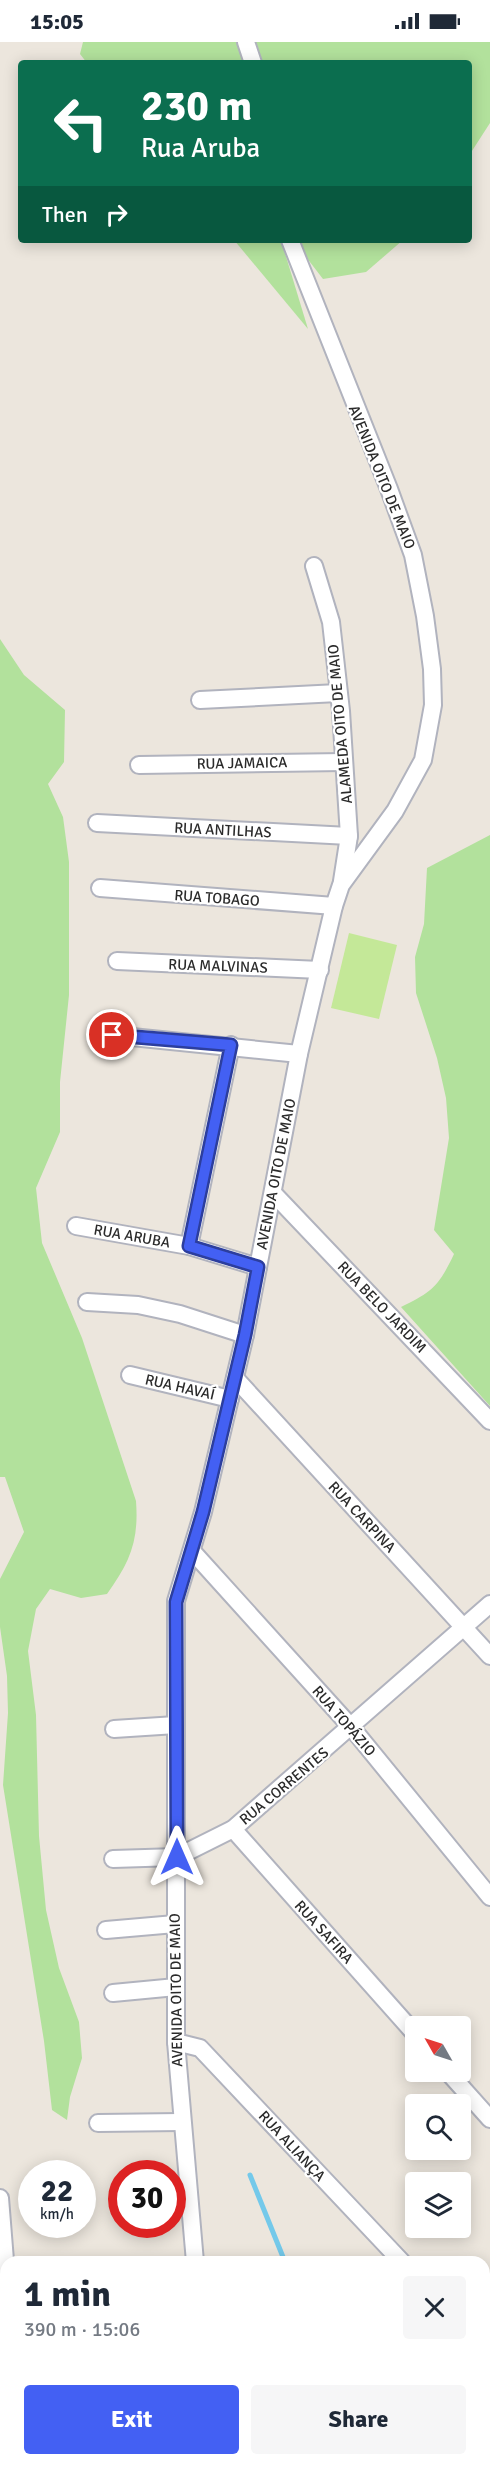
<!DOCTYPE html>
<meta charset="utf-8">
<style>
body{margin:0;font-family:Signika,sans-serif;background:#f6f6f7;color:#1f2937;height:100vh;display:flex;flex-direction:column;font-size:22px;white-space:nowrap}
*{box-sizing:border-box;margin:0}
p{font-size:20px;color:#747a83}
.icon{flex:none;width:33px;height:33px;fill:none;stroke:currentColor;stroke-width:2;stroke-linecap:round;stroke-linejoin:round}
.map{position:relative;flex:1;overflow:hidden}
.side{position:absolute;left:0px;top:2214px;width:490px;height:210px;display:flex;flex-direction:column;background:#fff;border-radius:18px 18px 0 0;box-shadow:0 3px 15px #0003}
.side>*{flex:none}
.guide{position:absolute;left:18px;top:18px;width:454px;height:183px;border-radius:6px;box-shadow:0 3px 15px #0003;background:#0b6e4f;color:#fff;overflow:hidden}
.needle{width:39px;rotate:309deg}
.tools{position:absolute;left:405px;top:1974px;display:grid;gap:12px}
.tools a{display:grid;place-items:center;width:66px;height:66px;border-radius:6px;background:#fff;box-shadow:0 3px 15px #0003;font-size:30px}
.speed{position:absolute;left:18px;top:2118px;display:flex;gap:12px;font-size:30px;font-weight:700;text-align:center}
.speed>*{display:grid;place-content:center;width:78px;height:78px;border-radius:50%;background:#fff;box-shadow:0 3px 15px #0003;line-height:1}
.speed small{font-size:15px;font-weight:400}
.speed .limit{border:9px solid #d22;background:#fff;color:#111}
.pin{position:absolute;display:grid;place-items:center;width:51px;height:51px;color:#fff;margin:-26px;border:3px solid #fff;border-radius:50%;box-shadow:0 2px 6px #0007}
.me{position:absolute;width:66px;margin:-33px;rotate:0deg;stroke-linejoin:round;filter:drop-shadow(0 0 4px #0008)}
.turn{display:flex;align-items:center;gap:21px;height:126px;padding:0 24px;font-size:27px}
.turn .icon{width:78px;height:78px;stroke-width:2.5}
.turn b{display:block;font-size:42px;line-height:51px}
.then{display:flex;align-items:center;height:57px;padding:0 24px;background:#0003;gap:12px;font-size:22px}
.round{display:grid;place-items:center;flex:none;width:63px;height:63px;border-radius:6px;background:#f6f6f7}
.overview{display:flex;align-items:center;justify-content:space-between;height:102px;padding:0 24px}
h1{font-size:36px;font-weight:700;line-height:45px}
.cta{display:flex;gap:12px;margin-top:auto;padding:12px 24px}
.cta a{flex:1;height:69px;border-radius:6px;background:#4360f3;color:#fff;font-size:24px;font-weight:700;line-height:69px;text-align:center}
.cta a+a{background:#f6f6f7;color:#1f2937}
.status{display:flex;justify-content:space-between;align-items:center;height:42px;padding:0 30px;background:#fff;direction:ltr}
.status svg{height:16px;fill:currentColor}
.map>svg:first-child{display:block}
.green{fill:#b2e19c}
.pitch{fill:#c4e898}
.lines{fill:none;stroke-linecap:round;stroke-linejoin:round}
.stream{stroke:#74c9ea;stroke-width:5}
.minor-casing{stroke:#b1b3be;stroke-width:20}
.minor{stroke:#fff;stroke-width:16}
.route-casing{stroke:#2c3e9e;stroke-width:15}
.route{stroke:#4360f3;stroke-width:10}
.labels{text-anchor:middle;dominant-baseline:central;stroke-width:4.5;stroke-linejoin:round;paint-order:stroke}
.street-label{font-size:15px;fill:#2b2b2b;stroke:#fff}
</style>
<div class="status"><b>15:05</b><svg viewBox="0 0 49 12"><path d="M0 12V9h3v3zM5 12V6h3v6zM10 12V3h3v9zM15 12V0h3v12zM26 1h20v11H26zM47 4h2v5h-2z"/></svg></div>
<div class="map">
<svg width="490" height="2424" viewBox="0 0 490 2424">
<rect width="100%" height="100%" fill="#ece6dd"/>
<g class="green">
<polygon points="83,0 490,0 490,81 470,112 470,21 87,21 80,12"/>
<polygon points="234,198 281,198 308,287"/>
<polygon points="293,198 403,198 366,230 323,237"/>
<path d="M0,597L24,633L65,668L64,720L48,742L63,775L69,820V953L60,1040V1090L36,1146L42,1201L82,1296L136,1459C139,1499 130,1520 107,1552L81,1556L50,1547L36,1567L28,1609L36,1673L39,1794L46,1868L59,1926L79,1980L82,2016L70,2055L67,2078L52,2068L44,1999L3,1743L8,1671L7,1634L0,1585V1537L24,1490L5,1435H0Z"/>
<path d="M490,793V1364L401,1265C432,1250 439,1244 454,1212L434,1188L449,1096L446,1056L437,1016L416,951L415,915L424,882L427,826Z"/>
</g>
<polygon class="pitch" points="349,891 397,903 379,977 331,966"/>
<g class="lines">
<g class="stream">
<polyline points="250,2133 285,2220"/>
<polyline points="484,2371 490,2375"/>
</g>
<defs>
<g id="minor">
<polyline points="246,0 253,21"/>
<polyline points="314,524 331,580 341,669 349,794 342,839"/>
<polyline points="200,658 338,651"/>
<polyline points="139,723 344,720"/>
<polyline points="97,781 349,794"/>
<polyline points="100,846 334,864"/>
<polyline points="117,919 320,928"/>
<polyline points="112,993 299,1012"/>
<polyline points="273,1151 490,1379"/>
<polyline points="76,1184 189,1204 258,1225"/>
<polyline points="189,1204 231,1003"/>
<polyline points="87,1260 138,1263 180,1272 245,1293"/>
<polyline points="130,1333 230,1357"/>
<polyline points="235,1336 490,1614"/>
<polyline points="192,1509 352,1686 490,1855"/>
<polyline points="114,1687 176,1683"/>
<polyline points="233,1787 416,1993"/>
<polyline points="113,1817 177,1815 233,1787 490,1562"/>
<polyline points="106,1888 175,1882"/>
<polyline points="113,1951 176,1945"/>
<polyline points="176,2000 200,2006 402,2220"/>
<polyline points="448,2030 490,2077"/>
<polyline points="98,2081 181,2080"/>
<polyline points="0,2156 6,2231"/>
<polyline points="195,2220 176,2000 176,1559 203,1470 245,1293 299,1012 334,864 341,843 395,769 423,718 433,663 432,627 425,574 413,513 389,447 290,198"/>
<polyline points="484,2308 490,2314"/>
<polyline points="25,2418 26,2424"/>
<polyline points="219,2418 220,2424"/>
<polyline points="268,2418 274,2424"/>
</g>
</defs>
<use href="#minor" class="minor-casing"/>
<use href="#minor" class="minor"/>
</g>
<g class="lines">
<defs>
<polyline id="route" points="112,993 231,1003 189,1204 258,1225 245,1293 203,1470 176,1560 177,1815"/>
</defs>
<use href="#route" class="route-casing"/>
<use href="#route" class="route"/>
</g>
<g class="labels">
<g class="street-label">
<text transform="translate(382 435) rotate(68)">AVENIDA OITO DE MAIO</text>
<text transform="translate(340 682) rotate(-95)">ALAMEDA OITO DE MAIO</text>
<text transform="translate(242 721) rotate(-1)">RUA JAMAICA</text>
<text transform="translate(223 788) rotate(3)">RUA ANTILHAS</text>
<text transform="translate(217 856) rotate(4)">RUA TOBAGO</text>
<text transform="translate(218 924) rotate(2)">RUA MALVINAS</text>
<text transform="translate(276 1132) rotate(-79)">AVENIDA OITO DE MAIO</text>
<text transform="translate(132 1194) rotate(10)">RUA ARUBA</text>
<text transform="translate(382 1265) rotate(46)">RUA BELO JARDIM</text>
<text transform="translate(180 1345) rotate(13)">RUA HAVAÍ</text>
<text transform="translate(362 1475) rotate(47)">RUA CARPINA</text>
<text transform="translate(344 1679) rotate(49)">RUA TOPÁZIO</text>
<text transform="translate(284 1744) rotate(-40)">RUA CORRENTES</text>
<text transform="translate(324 1890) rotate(48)">RUA SAFIRA</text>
<text transform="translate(176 1948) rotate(-91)">AVENIDA OITO DE MAIO</text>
<text transform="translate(292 2104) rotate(47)">RUA ALIANÇA</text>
</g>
</g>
</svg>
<div class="tools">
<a><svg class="needle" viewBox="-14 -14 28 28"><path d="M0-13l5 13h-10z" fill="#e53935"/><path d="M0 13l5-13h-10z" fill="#747a83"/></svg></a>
<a><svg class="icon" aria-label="search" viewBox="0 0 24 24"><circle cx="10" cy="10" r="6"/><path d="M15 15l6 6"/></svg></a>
<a><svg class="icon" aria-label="layers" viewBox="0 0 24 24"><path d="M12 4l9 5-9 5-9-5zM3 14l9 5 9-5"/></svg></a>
</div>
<div class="speed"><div>22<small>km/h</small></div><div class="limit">30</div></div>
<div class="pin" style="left:112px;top:993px;background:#d93025"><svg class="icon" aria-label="arrive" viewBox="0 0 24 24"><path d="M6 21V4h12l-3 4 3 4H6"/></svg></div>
<svg class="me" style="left:177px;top:1815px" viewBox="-20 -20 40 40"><path d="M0-17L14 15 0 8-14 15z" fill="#4360f3" stroke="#fff" stroke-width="4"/></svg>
<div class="guide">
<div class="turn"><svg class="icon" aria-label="left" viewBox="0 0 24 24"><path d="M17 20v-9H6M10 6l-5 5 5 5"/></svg><div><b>230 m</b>Rua Aruba</div></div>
<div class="then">Then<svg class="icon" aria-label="right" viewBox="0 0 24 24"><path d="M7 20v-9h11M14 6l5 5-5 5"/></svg></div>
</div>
<section class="side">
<div class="overview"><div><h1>1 min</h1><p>390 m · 15:06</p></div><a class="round"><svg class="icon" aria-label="close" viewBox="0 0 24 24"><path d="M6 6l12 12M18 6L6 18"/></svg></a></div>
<div class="cta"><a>Exit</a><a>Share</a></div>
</section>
</div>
